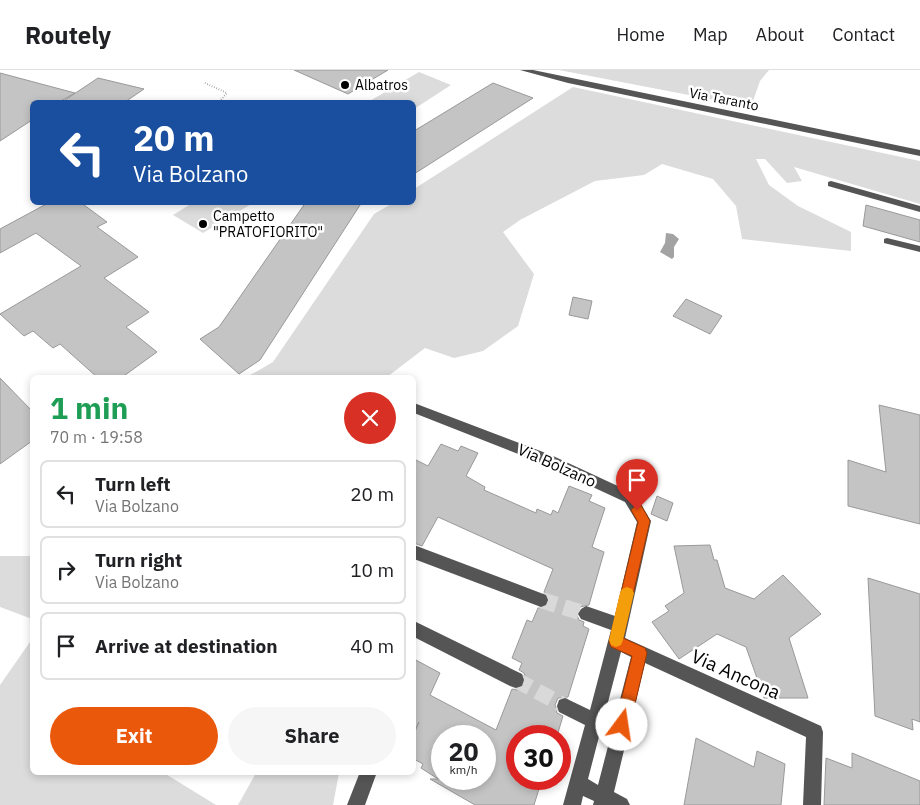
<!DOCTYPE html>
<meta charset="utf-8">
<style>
body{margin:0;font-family:"IBM Plex Sans",sans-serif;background:#f6f6f6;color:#202124;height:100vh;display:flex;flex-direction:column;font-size:19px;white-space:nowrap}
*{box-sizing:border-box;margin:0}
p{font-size:16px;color:#757577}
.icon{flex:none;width:28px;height:28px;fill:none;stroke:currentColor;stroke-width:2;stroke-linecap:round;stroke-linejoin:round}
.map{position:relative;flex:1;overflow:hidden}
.side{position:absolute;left:30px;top:305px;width:386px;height:400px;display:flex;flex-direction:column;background:#fff;border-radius:8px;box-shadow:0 2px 8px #0003}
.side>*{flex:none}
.hud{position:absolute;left:30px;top:30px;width:386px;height:105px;border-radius:8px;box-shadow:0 2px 8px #0003;background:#1a4fa0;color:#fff;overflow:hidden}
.speed{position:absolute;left:431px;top:655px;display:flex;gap:10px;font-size:25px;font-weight:700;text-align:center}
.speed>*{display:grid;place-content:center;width:65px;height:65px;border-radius:50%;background:#fff;box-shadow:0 2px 8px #0003;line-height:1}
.speed small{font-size:12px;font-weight:400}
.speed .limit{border:8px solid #d22;background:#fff;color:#111}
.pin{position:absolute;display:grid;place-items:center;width:42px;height:42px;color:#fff;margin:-51px -21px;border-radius:50% 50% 50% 0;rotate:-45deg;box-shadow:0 0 5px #0007}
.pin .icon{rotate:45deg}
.me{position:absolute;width:55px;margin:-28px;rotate:14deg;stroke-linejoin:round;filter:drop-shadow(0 0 4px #0008)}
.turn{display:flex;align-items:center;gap:18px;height:105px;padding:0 20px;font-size:22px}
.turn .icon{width:65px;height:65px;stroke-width:2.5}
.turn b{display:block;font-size:35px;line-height:42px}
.round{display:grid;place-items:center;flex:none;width:52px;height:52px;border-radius:26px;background:#f6f6f6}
.overview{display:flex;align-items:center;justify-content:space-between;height:85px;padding:0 20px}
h1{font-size:30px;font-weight:800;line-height:38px;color:#1e9e55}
.primary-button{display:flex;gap:10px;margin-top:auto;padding:10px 20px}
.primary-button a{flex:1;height:58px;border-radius:30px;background:#ea580c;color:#fff;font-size:20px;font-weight:800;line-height:58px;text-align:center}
.primary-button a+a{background:#f6f6f6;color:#202124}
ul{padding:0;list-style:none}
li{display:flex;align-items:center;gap:15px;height:68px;margin:0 10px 8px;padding:0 10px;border:2px solid #e0e0e0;border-radius:8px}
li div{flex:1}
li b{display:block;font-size:19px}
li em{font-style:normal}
header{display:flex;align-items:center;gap:30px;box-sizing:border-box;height:70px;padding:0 25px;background:#fff;border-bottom:1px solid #e0e0e0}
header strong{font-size:24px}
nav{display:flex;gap:28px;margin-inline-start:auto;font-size:18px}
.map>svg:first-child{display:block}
.green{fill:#dcdcdc}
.water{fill:#a3a3a3}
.building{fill:#c4c4c4;stroke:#999;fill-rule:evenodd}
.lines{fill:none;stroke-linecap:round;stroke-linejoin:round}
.minor-tunnel{stroke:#d9d9d9;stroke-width:16;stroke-dasharray:16 8;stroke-linecap:butt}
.path{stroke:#777;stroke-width:2;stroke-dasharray:0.5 2;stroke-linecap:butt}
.minor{fill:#555;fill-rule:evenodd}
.route{fill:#ea580c;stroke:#983908}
.slow{fill:#f59e0b}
.poi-dot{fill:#000;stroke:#fff;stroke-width:2}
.labels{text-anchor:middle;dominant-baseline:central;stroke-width:5;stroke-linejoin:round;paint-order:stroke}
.far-poi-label{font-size:14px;fill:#000;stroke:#fff;text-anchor:start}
.far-street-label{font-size:14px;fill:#000;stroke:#fff}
.street-label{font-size:16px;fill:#000;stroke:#fff}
.near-street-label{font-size:19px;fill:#000;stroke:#fff}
</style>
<header>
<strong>Routely</strong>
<nav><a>Home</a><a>Map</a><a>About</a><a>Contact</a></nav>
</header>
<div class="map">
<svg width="920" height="735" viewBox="0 0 920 735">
<rect width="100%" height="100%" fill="#fff"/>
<g class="green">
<polygon points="559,0 769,0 760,11 751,37"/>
<polygon points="419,2 451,15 414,39 414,32 368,32"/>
<polygon points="573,17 920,91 920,134 794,97 802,111 787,113 765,89 756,89 769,115 798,136 851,162 851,181 742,169 736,136 713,109 662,94 644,105 595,111 520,150 503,162 534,204 518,256 483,281 454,288 425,278 387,307 247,307 273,292 374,144 393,133 414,132 414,119"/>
<polygon points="194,132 253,132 253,133 203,163 173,145"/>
<polygon points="0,486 32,486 32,549 0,537"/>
<polygon points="32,569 32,702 164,703 216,735 0,735 0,615"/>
<polygon points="256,703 339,703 333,735 238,735"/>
</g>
<polygon class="water" points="666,163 673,164 679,169 674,177 674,187 672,189 660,182 665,173"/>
<g class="building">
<polygon points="294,0 388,0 348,24"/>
<polygon points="0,3 75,23 59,32 32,32 32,50 0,71"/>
<polygon points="98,8 144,19 125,32 62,32"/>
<polygon points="493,13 533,28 414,104 414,61"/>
<polygon points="50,132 80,132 107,152 97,157 138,187 104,208 149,242 126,257 157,282 121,308 98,308 60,274 53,278 33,261 24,266 0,244 81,196 36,163 0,183 0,159"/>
<polygon points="306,132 362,132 260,290 239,304 200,269 219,257"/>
<polygon points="866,135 920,150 920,172 863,156"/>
<polygon points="573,227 592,231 588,249 569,245"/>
<polygon points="686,229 722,246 710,264 673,246"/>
<polygon points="0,308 32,341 32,371 0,394"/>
<polygon points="879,335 920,345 920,454 848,436 848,390 886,402"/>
<path d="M441,374L458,381L461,376L478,383L466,406L485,417L484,420L536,443L537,439L551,445L553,440L558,443L569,416L592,425L589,431L605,438L592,477L604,482L589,535L580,537L576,543L579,550L584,552L583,556L589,559L568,627L558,628L555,635L557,643L563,646L557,666H518V709H542L534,735H475L430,709H438L421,698L423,694L414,689V664L419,652L414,662V589L440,603L430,625L496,660L512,619L517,620L524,617L526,609L524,603L519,600L522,593L512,588L527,550L532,552L538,538L548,536L550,529L544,522L553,499L438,447L422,476L414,473V389L428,396ZM442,666H485V709H442Z"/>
<polygon points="657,426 673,433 667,451 651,444"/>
<polygon points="710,475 714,490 717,490 725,518 754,529 783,505 821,544 789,568 808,628 764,628 746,577 717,564 679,589 652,552 669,541 665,536 684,523 674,476"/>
<polygon points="868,508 920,524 920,652 912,649 913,660 875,646"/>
<polygon points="696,668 754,697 757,681 785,694 781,735 684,735"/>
<polygon points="852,683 920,711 920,735 824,735 826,688 852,698"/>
</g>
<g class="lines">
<g class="minor-tunnel">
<polyline points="541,530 586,544"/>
<polyline points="516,610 565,636"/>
</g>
<polyline class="path" points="205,13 227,23 219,32"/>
<g class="minor">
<polygon points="520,0 533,0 920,80 920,86 568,13"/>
<polygon points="831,111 920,136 920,142 828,116 828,112"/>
<polygon points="887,168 920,176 920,182 884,173 884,169"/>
<path d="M414,333L551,385L635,424L651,451L625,568L821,656L823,662L821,735H803L806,667L645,593L614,722L627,729L630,735H593L594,731L583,726L581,735H563L585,655L559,642L557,636L559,630L565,628L590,640L611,560L581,549L578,544L581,539L586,536L615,546L637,452L625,432L541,393L414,343ZM621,582L631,587L598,715L588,709Z"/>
<polygon points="414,475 546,525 548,530 546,535 541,537 414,489"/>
<polygon points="414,551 522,604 524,610 522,616 516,618 510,616 414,567"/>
<polygon points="360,702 377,702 365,735 347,735"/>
</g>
</g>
<polygon class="route" points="637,434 641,435 650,451 623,568 645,578 647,583 630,655 627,660 622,662 617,660 615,655 632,586 611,577 609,572 638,452 631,440"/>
<polygon class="slow" points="627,517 632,519 634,523 623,570 621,575 616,577 611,575 609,570 620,523 622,519"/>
<g class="poi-dot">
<circle cx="345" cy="15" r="5"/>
<circle cx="203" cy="154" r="5"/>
</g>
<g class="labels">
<g class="far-poi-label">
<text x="355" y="15">Albatros</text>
<text x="213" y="146">Campetto<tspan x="213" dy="16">"PRATOFIORITO"</tspan></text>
</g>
<g class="far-street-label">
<text transform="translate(724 29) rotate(11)">Via Taranto</text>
</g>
<g class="street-label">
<text transform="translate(557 395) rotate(24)">Via Bolzano</text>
</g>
<g class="near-street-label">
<text transform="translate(736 604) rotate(24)">Via Ancona</text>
</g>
</g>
</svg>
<div class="speed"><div>20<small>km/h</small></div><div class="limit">30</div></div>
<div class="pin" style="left:637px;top:440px;background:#d93025"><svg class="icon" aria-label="arrive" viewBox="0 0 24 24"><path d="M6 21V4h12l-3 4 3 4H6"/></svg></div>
<svg class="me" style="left:622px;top:655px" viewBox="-20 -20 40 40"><circle r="19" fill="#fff"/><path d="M0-13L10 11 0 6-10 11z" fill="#ea580c"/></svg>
<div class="hud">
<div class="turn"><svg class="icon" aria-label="left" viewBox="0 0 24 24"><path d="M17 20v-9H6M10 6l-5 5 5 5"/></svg><div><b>20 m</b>Via Bolzano</div></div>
</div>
<section class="side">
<div class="overview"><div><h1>1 min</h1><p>70 m · 19:58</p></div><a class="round" style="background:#d93025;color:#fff"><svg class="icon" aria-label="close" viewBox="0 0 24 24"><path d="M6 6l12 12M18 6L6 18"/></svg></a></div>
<ul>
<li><svg class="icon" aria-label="left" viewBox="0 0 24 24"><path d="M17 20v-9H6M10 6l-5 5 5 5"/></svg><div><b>Turn left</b><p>Via Bolzano</p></div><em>20 m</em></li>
<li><svg class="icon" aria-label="right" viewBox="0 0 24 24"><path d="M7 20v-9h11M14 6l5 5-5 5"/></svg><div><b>Turn right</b><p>Via Bolzano</p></div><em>10 m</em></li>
<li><svg class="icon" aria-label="arrive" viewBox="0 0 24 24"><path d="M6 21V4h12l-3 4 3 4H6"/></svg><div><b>Arrive at destination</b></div><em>40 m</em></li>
</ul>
<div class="primary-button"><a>Exit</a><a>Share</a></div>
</section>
</div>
